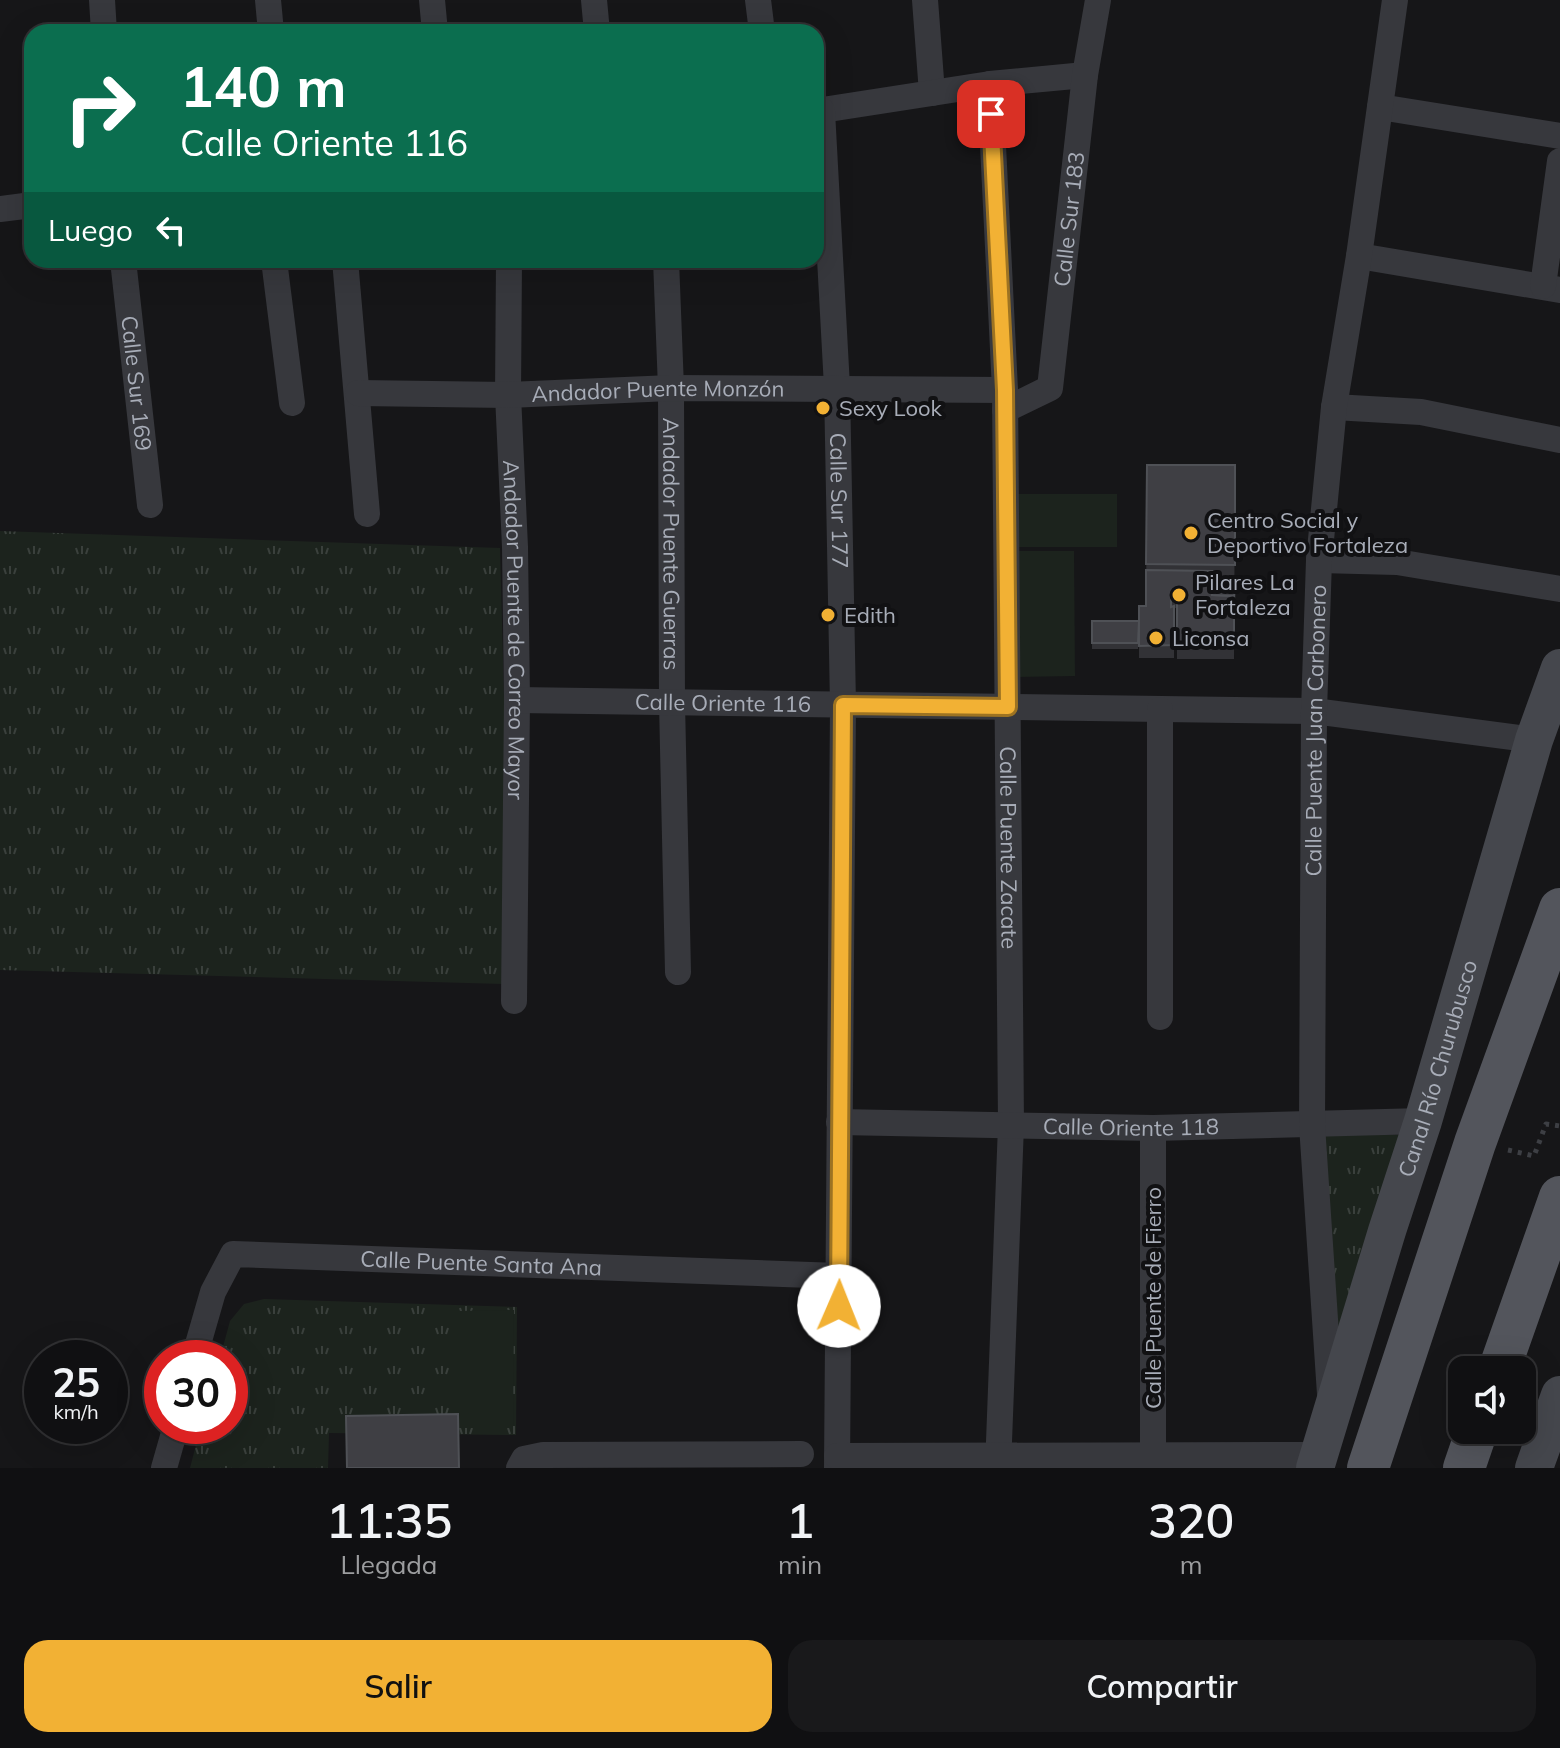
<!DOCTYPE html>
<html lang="es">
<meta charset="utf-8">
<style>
body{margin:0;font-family:Mulish,sans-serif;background:#19191b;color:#f1f3f6;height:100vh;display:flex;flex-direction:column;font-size:30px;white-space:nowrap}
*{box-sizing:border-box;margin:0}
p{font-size:26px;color:#9c9d9f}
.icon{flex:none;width:44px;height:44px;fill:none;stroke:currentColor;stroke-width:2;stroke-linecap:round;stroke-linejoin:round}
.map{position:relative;height:1468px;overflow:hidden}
.side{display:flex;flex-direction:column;background:#101012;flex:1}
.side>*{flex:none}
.banner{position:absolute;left:24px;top:24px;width:800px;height:244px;border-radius:24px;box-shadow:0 8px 32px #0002,0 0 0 2px #303032;background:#0b6e4f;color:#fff;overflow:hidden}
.fabs{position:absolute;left:1448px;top:1356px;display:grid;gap:16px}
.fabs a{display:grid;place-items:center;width:88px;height:88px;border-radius:16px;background:#101012;box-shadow:0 8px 32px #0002,0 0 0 2px #303032;font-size:40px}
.speed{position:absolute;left:24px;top:1340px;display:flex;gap:16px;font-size:40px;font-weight:700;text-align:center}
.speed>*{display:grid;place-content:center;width:104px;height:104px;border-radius:50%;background:#101012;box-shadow:0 8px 32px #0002,0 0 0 2px #303032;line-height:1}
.speed small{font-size:20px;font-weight:400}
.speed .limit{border:12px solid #d22;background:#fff;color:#111}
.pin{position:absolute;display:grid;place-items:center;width:68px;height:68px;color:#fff;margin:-34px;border-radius:16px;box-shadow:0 4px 12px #0006}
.me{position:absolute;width:88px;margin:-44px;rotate:1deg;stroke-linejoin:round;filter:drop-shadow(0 0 6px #0008)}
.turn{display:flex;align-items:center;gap:28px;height:168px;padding:0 24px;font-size:36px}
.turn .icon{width:104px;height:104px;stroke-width:2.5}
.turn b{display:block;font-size:56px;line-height:68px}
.then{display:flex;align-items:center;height:76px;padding:0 24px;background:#0003;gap:16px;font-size:30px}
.eta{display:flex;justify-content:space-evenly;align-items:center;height:136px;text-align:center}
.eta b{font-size:48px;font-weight:600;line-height:56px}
.action{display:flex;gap:16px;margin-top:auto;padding:16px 24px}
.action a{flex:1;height:92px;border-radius:24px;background:#f2b134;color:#111;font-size:32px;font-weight:600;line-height:92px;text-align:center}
.action a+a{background:#19191b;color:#f1f3f6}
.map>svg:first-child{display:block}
.park{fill:url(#park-tufts)}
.garden{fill:#1c231d}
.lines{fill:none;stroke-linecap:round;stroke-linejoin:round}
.path{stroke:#3d3f44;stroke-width:5;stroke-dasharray:4 6;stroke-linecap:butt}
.street{stroke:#37383d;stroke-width:26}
.secondary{stroke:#45474d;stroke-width:38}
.primary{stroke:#53555c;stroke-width:42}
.wall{fill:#323236}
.building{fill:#3f3f44;stroke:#4f5156;stroke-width:2}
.route-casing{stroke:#9d7322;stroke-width:20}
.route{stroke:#f2b134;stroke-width:14}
.poi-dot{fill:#f2b134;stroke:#111113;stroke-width:3}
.labels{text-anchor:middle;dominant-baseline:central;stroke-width:8;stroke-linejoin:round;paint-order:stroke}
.street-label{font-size:22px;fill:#a8adb8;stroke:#111113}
.poi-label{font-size:22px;fill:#a8adb8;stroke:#111113;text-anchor:start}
</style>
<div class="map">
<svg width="1560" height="1468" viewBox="0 0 1560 1468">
<defs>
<pattern id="park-tufts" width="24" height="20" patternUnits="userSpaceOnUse" patternTransform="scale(2)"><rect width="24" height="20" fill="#1c231d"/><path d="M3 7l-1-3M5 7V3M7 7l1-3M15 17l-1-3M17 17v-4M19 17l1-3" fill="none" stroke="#3a403c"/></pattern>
</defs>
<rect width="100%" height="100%" fill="#161618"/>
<g class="park">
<polygon points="0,531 500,548 504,700 504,984 0,970"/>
<polygon points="1322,1133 1405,1135 1336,1365"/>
<polygon points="264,1299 517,1307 516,1435 329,1433 328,1468 190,1468 201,1426 230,1426 230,1358 220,1358 230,1321 244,1304"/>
</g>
<g class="garden">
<rect x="1010" y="494" width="107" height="53"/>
<polygon points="1008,551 1074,551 1075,676 1008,677"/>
<polygon points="514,1310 513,1428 458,1428 458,1311"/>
</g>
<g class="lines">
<polyline class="path" points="1508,1150 1534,1156 1546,1124 1560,1126"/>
<g class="street">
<polyline points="102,0 104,32"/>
<polyline points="268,0 271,32"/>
<polyline points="432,0 435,32"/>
<polyline points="594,0 597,32"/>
<polyline points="758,0 762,32"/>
<polyline points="925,0 932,93"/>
<path id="s1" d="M990,84L1005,390L1011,1125L998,1468"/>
<polyline points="1380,107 1560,136"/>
<polyline points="816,111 990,84 1085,75"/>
<path id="s2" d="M822,111L837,387L843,705L837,1468"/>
<polyline points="0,209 32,205"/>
<polyline points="1359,256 1560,290"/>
<path id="s3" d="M123,260L150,505"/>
<polyline points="274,260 292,403"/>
<polyline points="345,260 367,514"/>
<path id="s4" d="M509,260L508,395L515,547L517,700L514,1001"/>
<path id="s5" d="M666,260L671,388L672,703L678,972"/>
<polyline points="1543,286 1560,161"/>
<path id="s6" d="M358,393L508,395L671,388L1005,390"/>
<polyline points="1334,407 1421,412 1560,440"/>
<path id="s7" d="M1005,410L1050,388L1085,75L1098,0"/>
<polyline points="1319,560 1397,562 1560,589"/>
<path id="s8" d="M517,700L1314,711L1534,740"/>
<polyline points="1160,710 1160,1017"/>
<path id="s9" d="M839,1122L1153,1128L1423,1121"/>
<path id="s10" d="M194,1358L213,1292L233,1254L839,1276"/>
<path id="s11" d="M1330,1394L1312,1125L1314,711L1319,560L1334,407L1359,256L1395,0"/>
<polyline points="837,1456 1318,1455"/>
<polyline points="164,1468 176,1426"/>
<polyline points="519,1468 524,1459 543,1455 801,1454"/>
<polyline points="1153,1468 1153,1128"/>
</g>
<g class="secondary">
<path id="s12" d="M1315,1468L1387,1231L1423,1121L1534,740L1560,668"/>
<polyline points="1534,1468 1560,1395"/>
</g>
<g class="primary">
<polyline points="1499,1370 1560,1197"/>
<polyline points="1368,1468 1475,1143 1560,909"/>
<polyline points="1464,1468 1477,1430"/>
</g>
</g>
<polygon class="wall" points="1147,465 1235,465 1234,659 1177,659 1177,608 1174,608 1174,658 1139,658 1139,633 1138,649 1092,649 1092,621 1139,621 1146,606"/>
<g class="building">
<polygon points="1147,465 1235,465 1235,565 1146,564"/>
<polygon points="1146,570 1212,571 1212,595 1234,596 1234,647 1177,646 1177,595 1171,596 1171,607 1174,606 1174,645 1139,646 1139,606 1146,606"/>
<polygon points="1212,577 1235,577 1234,602 1234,596 1212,595"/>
<polygon points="1092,621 1139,621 1138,643 1092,643"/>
<polygon points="458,1414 459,1468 347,1468 346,1416"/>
</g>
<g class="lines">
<defs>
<polyline id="route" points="839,1306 843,705 1008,707 1005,390 991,114"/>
</defs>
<use href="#route" class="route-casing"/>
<use href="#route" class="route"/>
</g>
<g class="poi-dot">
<circle cx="823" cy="408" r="8"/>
<circle cx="1191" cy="533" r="8"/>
<circle cx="1179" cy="595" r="8"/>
<circle cx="828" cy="615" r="8"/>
<circle cx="1156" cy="638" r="8"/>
</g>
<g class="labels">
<g class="street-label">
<text stroke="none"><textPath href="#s7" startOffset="220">Calle Sur 183</textPath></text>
<text stroke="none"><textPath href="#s3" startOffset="124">Calle Sur 169</textPath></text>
<text stroke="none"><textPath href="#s6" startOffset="300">Andador Puente Monzón</textPath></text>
<text stroke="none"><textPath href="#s2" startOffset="390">Calle Sur 177</textPath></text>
<text stroke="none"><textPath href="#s5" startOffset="284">Andador Puente Guerras</textPath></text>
<text stroke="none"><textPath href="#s4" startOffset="370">Andador Puente de Correo Mayor</textPath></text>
<text stroke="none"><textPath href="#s8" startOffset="206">Calle Oriente 116</textPath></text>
<text stroke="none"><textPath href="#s11" startOffset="664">Calle Puente Juan Carbonero</textPath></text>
<text stroke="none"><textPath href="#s1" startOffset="764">Calle Puente Zacate</textPath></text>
<text stroke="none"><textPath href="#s12" startOffset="418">Canal Río Churubusco</textPath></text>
<text stroke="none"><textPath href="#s9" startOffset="292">Calle Oriente 118</textPath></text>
<text stroke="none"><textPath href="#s10" startOffset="360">Calle Puente Santa Ana</textPath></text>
<text transform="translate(1153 1298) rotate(-90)">Calle Puente de Fierro</text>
</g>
<g class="poi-label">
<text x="839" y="408">Sexy Look</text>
<text x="1207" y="520">Centro Social y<tspan x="1207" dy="25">Deportivo Fortaleza</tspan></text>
<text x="1195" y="582">Pilares La<tspan x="1195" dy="25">Fortaleza</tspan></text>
<text x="844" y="615">Edith</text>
<text x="1172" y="638">Liconsa</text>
</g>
</g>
</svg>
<div class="fabs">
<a><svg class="icon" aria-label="sound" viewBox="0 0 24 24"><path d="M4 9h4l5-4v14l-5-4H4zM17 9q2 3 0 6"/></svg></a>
</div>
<div class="speed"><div>25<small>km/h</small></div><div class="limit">30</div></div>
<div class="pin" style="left:991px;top:114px;background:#d93025"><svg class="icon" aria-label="arrive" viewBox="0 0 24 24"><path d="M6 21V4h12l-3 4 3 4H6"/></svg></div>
<svg class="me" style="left:839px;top:1306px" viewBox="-20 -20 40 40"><circle r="19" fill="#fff"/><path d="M0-13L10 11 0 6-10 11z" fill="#f2b134"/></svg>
<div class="banner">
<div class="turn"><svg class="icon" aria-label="right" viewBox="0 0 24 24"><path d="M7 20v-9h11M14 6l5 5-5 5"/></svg><div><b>140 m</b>Calle Oriente 116</div></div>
<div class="then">Luego<svg class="icon" aria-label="left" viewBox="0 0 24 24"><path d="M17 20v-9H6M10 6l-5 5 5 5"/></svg></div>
</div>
</div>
<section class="side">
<div class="eta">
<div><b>11:35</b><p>Llegada</p></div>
<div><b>1</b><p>min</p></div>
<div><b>320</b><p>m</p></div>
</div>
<div class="action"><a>Salir</a><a>Compartir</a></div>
</section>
